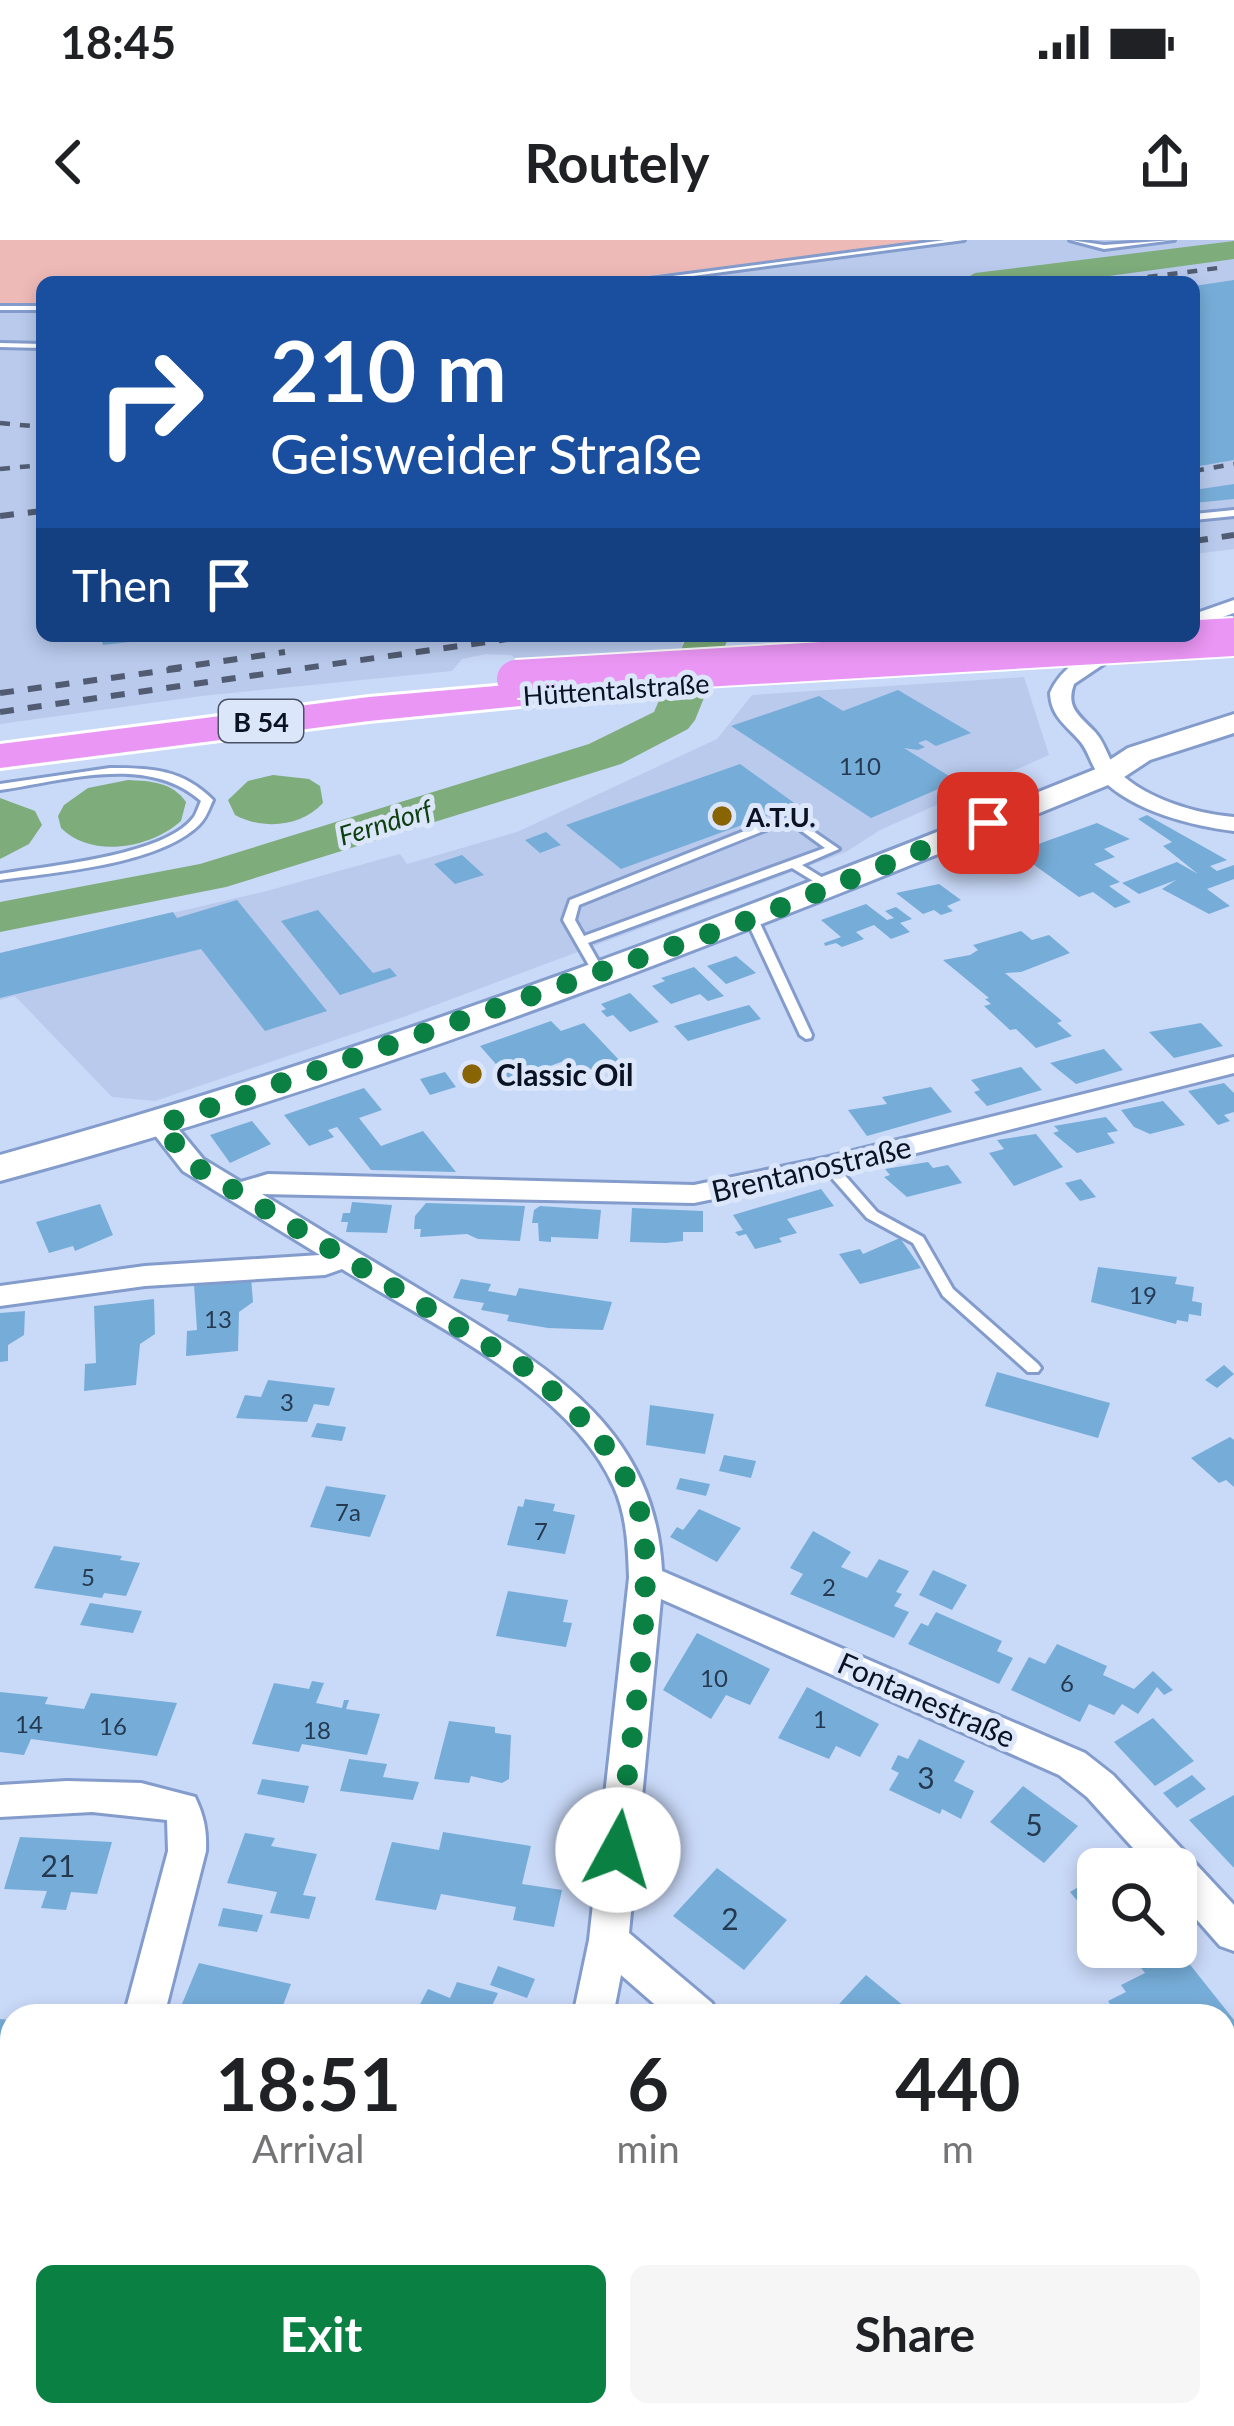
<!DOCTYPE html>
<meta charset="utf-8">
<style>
body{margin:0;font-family:Lato,sans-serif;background:#f6f6f6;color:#202124;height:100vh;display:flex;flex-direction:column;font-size:45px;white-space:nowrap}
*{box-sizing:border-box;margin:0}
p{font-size:39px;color:#757577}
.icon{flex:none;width:66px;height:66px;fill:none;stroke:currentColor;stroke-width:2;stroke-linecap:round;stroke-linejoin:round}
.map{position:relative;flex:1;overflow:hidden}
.side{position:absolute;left:0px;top:1764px;width:1236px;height:423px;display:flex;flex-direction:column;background:#fff;border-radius:36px 36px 0 0;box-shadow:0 6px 18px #0003}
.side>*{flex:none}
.hud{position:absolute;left:36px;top:36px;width:1164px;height:366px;border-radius:18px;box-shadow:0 6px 18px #0003;background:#1a4fa0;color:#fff;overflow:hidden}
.tools{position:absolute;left:1077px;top:1608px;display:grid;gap:24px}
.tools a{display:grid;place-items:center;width:120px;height:120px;border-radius:18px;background:#fff;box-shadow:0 6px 18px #0003;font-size:60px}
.pin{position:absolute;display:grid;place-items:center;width:102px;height:102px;color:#fff;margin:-51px;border-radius:24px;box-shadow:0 6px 18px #0006}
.me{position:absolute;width:132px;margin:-66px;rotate:6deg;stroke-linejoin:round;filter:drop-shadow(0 0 9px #0008)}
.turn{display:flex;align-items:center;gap:42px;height:252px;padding:0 36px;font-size:54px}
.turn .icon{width:156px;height:156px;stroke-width:2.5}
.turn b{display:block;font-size:84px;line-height:102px}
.then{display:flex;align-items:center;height:114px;padding:0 36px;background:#0003;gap:24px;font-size:45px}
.eta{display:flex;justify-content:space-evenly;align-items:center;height:204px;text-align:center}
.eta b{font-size:72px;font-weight:700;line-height:84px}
.cta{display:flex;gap:24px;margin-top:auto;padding:24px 36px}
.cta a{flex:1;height:138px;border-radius:18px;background:#0b8043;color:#fff;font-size:48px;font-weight:700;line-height:138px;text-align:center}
.cta a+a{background:#f6f6f6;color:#202124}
.status{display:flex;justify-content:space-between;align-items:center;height:84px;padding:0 60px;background:#fff;direction:ltr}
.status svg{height:33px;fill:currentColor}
header{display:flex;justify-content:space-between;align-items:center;height:156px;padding:0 36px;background:#fff;font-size:54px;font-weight:700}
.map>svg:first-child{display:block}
.built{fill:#b9caed}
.green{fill:#eebab7}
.water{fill:#7eac7b}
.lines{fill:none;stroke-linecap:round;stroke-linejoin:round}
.stream{stroke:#7eac7b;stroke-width:9}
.river{fill:#7eac7b;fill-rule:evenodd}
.building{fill:#76add8}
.lane-casing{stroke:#839ccc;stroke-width:6}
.street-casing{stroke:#839ccc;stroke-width:6}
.secondary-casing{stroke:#839ccc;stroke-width:6}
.highway-casing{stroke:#fff;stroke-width:6}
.lane{fill:#fff;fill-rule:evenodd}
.street{fill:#fff;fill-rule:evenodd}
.secondary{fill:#fff;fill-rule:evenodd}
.highway{fill:#ea96f4;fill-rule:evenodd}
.rail-far1{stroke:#515c72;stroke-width:4.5;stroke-dasharray:10 10;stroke-linecap:butt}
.rail{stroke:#515c72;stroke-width:6;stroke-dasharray:14 14;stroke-linecap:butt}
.highway-bridge-casing{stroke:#fff;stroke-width:42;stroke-linecap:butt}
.highway-bridge{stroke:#ea96f4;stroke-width:38}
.route{stroke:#0b8043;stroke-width:21;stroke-dasharray:0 37.8}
.poi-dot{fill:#896402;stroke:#dbe6fb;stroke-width:4.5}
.labels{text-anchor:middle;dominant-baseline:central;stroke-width:10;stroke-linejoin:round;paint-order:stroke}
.number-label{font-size:24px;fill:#253951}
.far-street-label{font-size:27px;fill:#0a1224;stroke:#dbe6fb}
.shield{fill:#dbe6fb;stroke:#495264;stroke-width:3}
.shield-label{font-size:27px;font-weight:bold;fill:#0a1224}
.far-poi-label{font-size:27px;font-weight:bold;fill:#0a1224;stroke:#dbe6fb;text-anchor:start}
.far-water-label{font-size:27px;font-style:italic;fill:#0e3f0e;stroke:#dbe6fb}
.poi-label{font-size:30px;font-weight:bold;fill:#0a1224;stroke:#dbe6fb;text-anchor:start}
.street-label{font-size:30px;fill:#0a1224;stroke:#dbe6fb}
.near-number-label{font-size:30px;fill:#253951}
</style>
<div class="status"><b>18:45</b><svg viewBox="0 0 49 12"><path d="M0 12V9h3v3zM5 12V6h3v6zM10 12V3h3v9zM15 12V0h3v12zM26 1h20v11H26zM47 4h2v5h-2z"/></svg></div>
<header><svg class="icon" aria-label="back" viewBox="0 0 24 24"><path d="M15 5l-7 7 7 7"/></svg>Routely<svg class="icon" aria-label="share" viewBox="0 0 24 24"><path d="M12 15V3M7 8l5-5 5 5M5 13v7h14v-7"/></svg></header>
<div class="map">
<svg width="1234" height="2186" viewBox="0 0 1234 2186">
<rect width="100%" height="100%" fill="#c9d9f8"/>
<g class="built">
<polygon points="942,0 1234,0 1234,309 1194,314 1194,42 597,42"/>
<polygon points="0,63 42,64 42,396 677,396 690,414 521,424 511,415 486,414 462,419 452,431 202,456 0,484"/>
<polygon points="1024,437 1049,515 880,590 846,612 406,776 155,861 112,857 15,756 0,760 0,713 263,652 400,614 407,624 517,592 717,499 752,455"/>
</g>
<polygon class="green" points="0,0 942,0 597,42 42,42 42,64 0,63"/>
<g class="water">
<path d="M273,535L309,539L320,546L323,563C301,587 263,590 235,575L228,560L248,541Z"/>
<path d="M128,540C151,541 172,542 186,562L181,581C151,608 92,619 61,588L58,576L64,565L88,548Z"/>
<polygon points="0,558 35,571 42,585 29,604 0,619"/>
</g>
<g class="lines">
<polyline class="stream" points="324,592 339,599"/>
<g class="river">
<polygon points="1234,1 1234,19 1065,42 960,42 975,33"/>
<polygon points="687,396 729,396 695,480 688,489 621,524 226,647 0,692 0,662 200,624 589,504 654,472"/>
</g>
</g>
<g class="building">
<polygon points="1234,40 1234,220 1194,227 1194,46"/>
<polygon points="1234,244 1234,259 1194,263 1194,250"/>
<polygon points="100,396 155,396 155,399 103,405"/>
<polygon points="898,450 971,493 936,506 926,500 918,503 925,507 918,510 904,508 957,541 871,578 731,486 819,456 843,471"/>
<polygon points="740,524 797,565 621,629 566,585"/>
<polygon points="1147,575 1227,620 1210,626 1217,631 1234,625 1234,639 1207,649 1230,666 1209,674 1162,649 1176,640 1139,654 1122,643 1177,622 1198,634 1163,606 1172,602 1138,579"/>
<polygon points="1097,583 1130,599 1104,609 1115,617 1094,624 1120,642 1109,646 1131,662 1115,668 1093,652 1079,657 1016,612"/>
<polygon points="546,592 561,605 540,613 525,600"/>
<polygon points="462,615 484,635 455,644 434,624"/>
<polygon points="939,644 961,660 947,666 953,671 941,675 934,670 923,674 896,653"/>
<polygon points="237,660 327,771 265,791 201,709 0,758 0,713 173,672 177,678"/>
<polygon points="866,664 887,680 894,678 885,671 896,667 912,679 900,683 910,692 891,699 874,685 856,692 864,699 842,707 836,703 825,706 824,703 841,697 821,680"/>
<polygon points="318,670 373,733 390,728 397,736 340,755 281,681"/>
<polygon points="1021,691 1032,700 1049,695 1070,713 1021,732 1005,733 1062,781 1057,783 1072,796 1036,808 1016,789 1010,790 984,766 991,764 985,759 989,758 943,720 970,715 978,710 973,705"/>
<polygon points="736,716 756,733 726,744 707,726"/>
<polygon points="694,727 724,756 708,761 700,754 671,764 652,746 665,741 661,738"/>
<polygon points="630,753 659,782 630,792 613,775 607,777 601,771 606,769 601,764"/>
<polygon points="749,765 761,779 688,801 674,786"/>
<polygon points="551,781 561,791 584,783 621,822 579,833 567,820 510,840 480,806"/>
<polygon points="1201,783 1223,806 1174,818 1149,792"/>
<polygon points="1104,809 1123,830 1076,844 1050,823"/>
<polygon points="1021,827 1042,850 987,866 974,852 980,850 971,840"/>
<polygon points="445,832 456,847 430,855 420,839"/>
<polygon points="1224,843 1234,853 1234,872 1224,875 1230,881 1218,885 1188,851"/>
<polygon points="931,847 952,872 867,896 848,870 887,864 882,857"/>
<polygon points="364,848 382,870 359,878 381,906 423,891 456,932 371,930 337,887 328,890 334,897 309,906 284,875"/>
<polygon points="1163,861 1185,885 1150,894 1134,887 1121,870"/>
<polygon points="1106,877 1118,891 1107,893 1115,903 1077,913 1053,893 1059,891 1054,886"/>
<polygon points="252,881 271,904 230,923 210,895"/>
<polygon points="1036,894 1063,927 1014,946 989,913 1004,909 997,900"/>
<polygon points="928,922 933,928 948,925 962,943 907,957 884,937 890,935 885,929"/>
<polygon points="1081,939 1096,957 1080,961 1065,943"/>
<polygon points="821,949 834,966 787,979 797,993 779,998 782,1002 755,1009 746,994 739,996 735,992 743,990 733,975"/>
<polygon points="352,962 392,965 387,993 346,992 348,982 341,982 343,973 350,973"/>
<polygon points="426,963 525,966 520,1001 478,999 467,994 420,997 421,989 414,989 415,976"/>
<polygon points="100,964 113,995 75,1011 73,1006 49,1013 36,982"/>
<polygon points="540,966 601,970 598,999 551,997 551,1002 539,1001 538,983 532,983 534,970"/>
<polygon points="632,968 703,971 703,992 683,992 683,1001 666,1003 630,1002"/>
<polygon points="900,998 921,1028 860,1044 839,1014 860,1009 863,1014"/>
<polygon points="1098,1027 1177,1037 1175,1044 1194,1047 1192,1061 1202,1063 1201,1076 1189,1074 1188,1082 1177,1080 1176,1084 1091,1062"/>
<polygon points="251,1038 253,1062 239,1072 238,1111 186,1116 187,1091 197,1090 194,1044"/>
<polygon points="461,1039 491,1044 488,1051 516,1056 519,1048 612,1062 603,1090 548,1088 507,1081 509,1075 481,1070 484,1063 453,1058"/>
<polygon points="154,1059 155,1094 140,1104 136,1145 84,1151 85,1124 96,1123 94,1066"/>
<polygon points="25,1071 24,1095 8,1105 8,1121 0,1122 0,1073"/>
<polygon points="1224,1125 1234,1134 1217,1148 1205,1140"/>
<polygon points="997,1132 1110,1163 1098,1198 985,1166"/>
<polygon points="268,1140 335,1148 329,1166 314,1164 307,1182 236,1178 245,1155 261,1157"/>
<polygon points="650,1165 714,1174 705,1214 646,1205"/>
<polygon points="317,1183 346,1187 342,1201 311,1197"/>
<polygon points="1230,1197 1234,1200 1234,1247 1226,1240 1219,1243 1191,1218"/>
<polygon points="724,1215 756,1221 751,1238 719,1231"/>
<polygon points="680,1238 710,1244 706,1256 676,1249"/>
<polygon points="326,1246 386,1255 370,1297 310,1287"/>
<polygon points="525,1259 555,1264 553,1271 575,1275 565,1314 507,1305 518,1266 523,1267"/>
<polygon points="699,1269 741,1288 717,1322 670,1297 677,1287 683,1290"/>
<polygon points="813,1291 851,1312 841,1327 867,1338 879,1319 909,1331 896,1352 902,1354 894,1366 909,1372 894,1398 790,1354 803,1334 790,1328"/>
<polygon points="54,1306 122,1316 120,1320 140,1323 126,1356 104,1353 102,1358 34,1348"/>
<polygon points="933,1330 967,1345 952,1370 919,1355"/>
<polygon points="508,1351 568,1360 563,1382 572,1383 566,1407 496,1396"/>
<polygon points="90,1363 142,1371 133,1393 80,1385"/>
<polygon points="936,1372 1002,1401 997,1411 1013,1418 999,1444 908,1404 921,1383 928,1386"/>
<polygon points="697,1393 770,1429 750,1465 726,1455 711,1479 663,1450"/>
<polygon points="1057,1404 1107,1426 1103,1435 1134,1449 1153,1431 1173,1450 1164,1455 1157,1447 1138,1474 1122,1464 1114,1475 1089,1464 1080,1482 1011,1450 1029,1417 1045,1424"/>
<polygon points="312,1441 324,1443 316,1463 342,1468 344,1460 349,1460 346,1469 380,1474 367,1515 302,1504 299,1512 252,1504 274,1443 309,1449"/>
<polygon points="807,1447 879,1484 860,1517 836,1506 829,1519 778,1498"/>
<polygon points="0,1452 48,1457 45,1464 84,1469 91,1453 177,1463 157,1516 31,1499 24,1515 0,1512"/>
<polygon points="1153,1478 1194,1521 1155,1546 1114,1502"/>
<polygon points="449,1481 495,1487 495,1493 511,1495 509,1539 502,1543 471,1536 469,1543 434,1539"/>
<polygon points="919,1499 965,1521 954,1541 974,1551 961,1579 942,1569 940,1574 889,1550 899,1533 891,1529 898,1515 908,1519"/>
<polygon points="349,1519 387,1524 383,1537 419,1542 413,1560 340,1551"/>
<polygon points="1192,1535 1206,1549 1177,1568 1163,1553"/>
<polygon points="262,1539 309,1546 304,1563 257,1554"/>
<polygon points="1023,1546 1078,1586 1044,1623 990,1582"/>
<polygon points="1234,1555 1234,1628 1189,1580"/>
<polygon points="443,1592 531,1606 522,1644 562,1650 554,1687 513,1680 516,1667 441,1654 436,1670 375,1660 392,1602 439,1610"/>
<polygon points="245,1593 275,1598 271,1606 317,1614 303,1655 316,1657 309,1679 270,1673 277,1652 227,1643"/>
<polygon points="20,1597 112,1602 97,1654 71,1652 66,1670 41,1668 47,1651 4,1649"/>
<polygon points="717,1628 787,1680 744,1730 673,1676"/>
<polygon points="1098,1635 1098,1700 1087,1687 1095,1682 1070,1652"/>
<polygon points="223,1668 263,1675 257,1692 218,1686"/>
<polygon points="1148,1707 1176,1707 1234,1780 1234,1903 1224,1878 1224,1776 1118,1776 1108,1761 1126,1752 1121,1745 1145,1733 1133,1717"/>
<polygon points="199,1723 291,1744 279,1776 177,1776"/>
<polygon points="498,1726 535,1739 527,1758 490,1745"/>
<polygon points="866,1735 916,1776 828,1776"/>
<polygon points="457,1742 498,1753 487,1776 414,1776 428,1749 450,1758"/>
<polygon points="0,1779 12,1780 0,1825"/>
<polygon points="0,1966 12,1968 12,2034 0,2031"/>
<polygon points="224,2175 249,2175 276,2186 219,2186"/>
<polygon points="292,2175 394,2175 389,2186 287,2186"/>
<polygon points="632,2175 677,2175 685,2186 619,2186"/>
<polygon points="954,2175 1059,2175 1048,2186 928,2186 938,2176 945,2184"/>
<polygon points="1077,2175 1137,2175 1147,2186 1087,2186"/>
</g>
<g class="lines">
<defs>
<g id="lane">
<polygon points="945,0 964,0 648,42 627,42"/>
<polygon points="1070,0 1104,5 1174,0 1104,9"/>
<rect x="0" y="66" width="42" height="4"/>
<polygon points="0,103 42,104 42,108 0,107"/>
<polygon points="1234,270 1234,276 1194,280 1194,274"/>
<path d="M110,528C152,528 182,529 213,560C209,569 206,578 199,585C158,625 56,632 0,640V634C47,626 164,616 193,578C195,577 200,563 201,561C147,513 64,541 0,550V544Z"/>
<path d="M794,578L839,609L802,625L836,646V650H828L792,628L588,703L605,733L599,737L595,736L563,680L570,660L772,580ZM792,584L825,608L584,696L575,680L579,665L778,585Z"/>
<polygon points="752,675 758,679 812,795 811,798 806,799 800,795 746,679"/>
<polygon points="829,922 834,923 877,972 923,997 953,1049 1038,1124 1041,1128 1038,1132 1028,1132 943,1056 913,1003 867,978 824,929 822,926"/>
</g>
<g id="street">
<polygon points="1234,360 1234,373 1194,387 1194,374"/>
<path d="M1112,403L1129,407L1074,444C1065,468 1080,476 1095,492C1106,504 1108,521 1119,532C1146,559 1197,574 1234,577V591C1192,586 1133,571 1103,540C1091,528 1090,512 1079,500C1065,484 1051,476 1050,453C1062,426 1086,414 1112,403Z"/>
<path d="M1234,817V833L829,935L694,963L262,954C319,989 377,1024 434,1058C546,1126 655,1186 662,1331L1085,1513L1113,1535L1234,1665V1711L1220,1706L1176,1656V1629H1152L1087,1557L1059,1535L661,1359L629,1693L712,1763L718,1776H668L621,1735L613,1776H573L589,1700L629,1338C628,1307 627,1276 614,1247C570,1148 431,1084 342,1029L325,1035L145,1046L0,1066V1046L145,1026L320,1015L183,931L147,885L160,876L170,879L203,919L241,942L268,934L694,945L829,917Z"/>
<path d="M67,1541L141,1543L195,1557C204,1576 207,1590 206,1611L164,1776H124L168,1611L167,1580L92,1572L0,1577V1545Z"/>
<polygon points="0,1882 12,1884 12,1926 0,1924"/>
<polygon points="487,2175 533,2175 531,2186 485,2186"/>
</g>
<path id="secondary" d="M1234,474V493L1150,520L1118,541C751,691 383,838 0,941V915C375,812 736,673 1096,529L1128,508Z"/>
<polygon id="highway" points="586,438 600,442 605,450 600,458 369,481 0,528 0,504 369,457"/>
</defs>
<use href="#lane" class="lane-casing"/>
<use href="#street" class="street-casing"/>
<use href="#secondary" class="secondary-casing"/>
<use href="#highway" class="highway-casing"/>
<use href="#lane" class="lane"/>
<use href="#street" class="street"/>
<use href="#secondary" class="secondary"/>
<use href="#highway" class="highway"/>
<g class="rail-far1">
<polyline points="1108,42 1226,27"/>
<polyline points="0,183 42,187"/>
<polyline points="0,229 42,225"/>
<polyline points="1194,231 1234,224"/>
</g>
<g class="rail">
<polyline points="0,276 42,271"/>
<polyline points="1194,301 1234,295"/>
<polyline points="168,429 285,412"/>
<polyline points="0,453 184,428"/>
<polyline points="0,472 528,396"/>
</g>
<defs>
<polyline id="highway-bridge" points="516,439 1234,397"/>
</defs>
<use href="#highway-bridge" class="highway-bridge-casing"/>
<use href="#highway-bridge" class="highway-bridge"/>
</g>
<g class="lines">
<path class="route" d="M618,1610C626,1531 662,1326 636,1260C614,1204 569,1164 524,1127L193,925L160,885L752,679L988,583"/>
</g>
<g class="poi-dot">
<circle cx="722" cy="576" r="12"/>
<circle cx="472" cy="834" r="12"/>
</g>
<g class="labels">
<g class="number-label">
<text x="860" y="525">110</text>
<text x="1143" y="1054">19</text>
<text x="218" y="1078">13</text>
<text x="287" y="1161">3</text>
<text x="348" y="1271">7a</text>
<text x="541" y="1290">7</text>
<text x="88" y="1336">5</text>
<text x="829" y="1346">2</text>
<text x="714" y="1437">10</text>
<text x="1067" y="1442">6</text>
<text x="820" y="1478">1</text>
<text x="29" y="1483">14</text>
<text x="113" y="1485">16</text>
<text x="317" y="1489">18</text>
</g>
<g class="far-street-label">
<text transform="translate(616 449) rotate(-4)">Hüttentalstraße</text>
</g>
<rect class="shield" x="219" y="460" width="84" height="42" rx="9"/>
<g class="shield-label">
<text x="261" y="481">B 54</text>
</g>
<g class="far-poi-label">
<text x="746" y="576">A.T.U.</text>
</g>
<g class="far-water-label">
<text transform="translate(385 582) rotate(-17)">Ferndorf</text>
</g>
<g class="poi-label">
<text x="496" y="834">Classic Oil</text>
</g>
<g class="street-label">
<text transform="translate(811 928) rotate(-13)">Brentanostraße</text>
<text transform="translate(927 1459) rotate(24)">Fontanestraße</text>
</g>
<g class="near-number-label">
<text x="926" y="1537">3</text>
<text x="1034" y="1584">5</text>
<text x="58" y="1625">21</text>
<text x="730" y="1678">2</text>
</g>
</g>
</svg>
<div class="tools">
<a><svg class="icon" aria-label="search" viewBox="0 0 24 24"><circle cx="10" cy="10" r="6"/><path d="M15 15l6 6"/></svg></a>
</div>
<div class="pin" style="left:988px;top:583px;background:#d93025"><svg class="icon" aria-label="arrive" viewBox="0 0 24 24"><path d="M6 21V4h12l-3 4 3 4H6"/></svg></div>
<svg class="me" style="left:618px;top:1610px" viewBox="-20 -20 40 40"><circle r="19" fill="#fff"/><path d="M0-13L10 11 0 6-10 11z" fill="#0b8043"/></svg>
<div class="hud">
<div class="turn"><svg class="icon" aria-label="right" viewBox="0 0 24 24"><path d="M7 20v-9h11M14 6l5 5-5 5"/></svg><div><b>210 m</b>Geisweider Straße</div></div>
<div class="then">Then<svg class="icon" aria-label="arrive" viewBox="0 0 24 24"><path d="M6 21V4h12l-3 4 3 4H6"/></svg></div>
</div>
<section class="side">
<div class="eta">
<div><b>18:51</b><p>Arrival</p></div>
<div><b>6</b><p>min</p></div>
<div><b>440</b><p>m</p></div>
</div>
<div class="cta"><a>Exit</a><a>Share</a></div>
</section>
</div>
